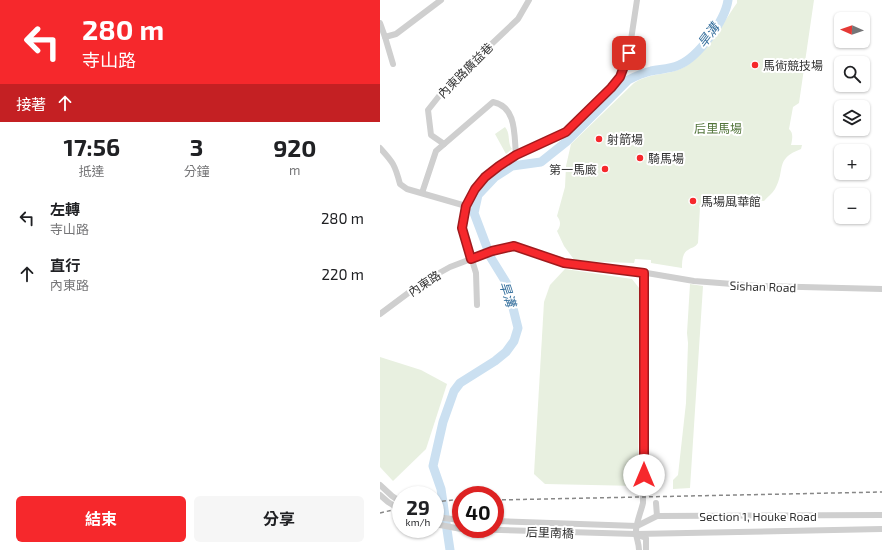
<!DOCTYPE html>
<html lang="zh-TW">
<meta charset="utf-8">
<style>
body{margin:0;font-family:"Exo 2","Noto Sans TC",sans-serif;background:#f6f6f6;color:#202124;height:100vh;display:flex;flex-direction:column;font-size:15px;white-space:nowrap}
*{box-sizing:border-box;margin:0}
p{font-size:13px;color:#757577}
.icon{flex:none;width:22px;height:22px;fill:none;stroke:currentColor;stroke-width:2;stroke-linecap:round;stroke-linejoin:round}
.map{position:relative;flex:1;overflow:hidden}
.side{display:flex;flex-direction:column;background:#fff;width:380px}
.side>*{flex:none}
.top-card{background:#f6282c;color:#fff;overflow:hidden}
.needle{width:26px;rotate:272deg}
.tools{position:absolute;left:454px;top:12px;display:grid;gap:8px}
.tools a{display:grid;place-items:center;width:36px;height:36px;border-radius:6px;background:#fff;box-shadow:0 1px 3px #0004;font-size:20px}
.speed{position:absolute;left:12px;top:486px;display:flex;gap:8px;font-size:20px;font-weight:700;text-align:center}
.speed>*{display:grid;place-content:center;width:52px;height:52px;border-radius:50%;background:#fff;box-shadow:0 1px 3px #0004;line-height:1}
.speed small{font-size:10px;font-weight:400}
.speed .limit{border:6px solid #d22;background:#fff;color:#111}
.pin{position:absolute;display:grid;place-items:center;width:34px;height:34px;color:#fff;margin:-17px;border-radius:8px;box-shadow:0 2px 6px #0006}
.me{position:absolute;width:44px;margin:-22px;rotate:0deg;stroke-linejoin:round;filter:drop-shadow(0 0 3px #0008)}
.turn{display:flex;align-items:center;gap:14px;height:84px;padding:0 16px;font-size:18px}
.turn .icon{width:52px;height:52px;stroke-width:2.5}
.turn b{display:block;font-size:28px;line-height:34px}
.then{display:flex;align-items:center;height:38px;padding:0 16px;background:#0003;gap:8px;font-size:15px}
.eta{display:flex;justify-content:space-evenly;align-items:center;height:68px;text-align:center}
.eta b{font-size:24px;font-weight:700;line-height:28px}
.cta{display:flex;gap:8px;margin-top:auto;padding:8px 16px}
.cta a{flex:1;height:46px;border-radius:6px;background:#f6282c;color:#fff;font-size:16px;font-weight:700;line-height:46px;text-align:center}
.cta a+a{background:#f6f6f6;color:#202124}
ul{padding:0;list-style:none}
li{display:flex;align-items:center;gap:12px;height:56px;padding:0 16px}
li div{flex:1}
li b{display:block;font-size:15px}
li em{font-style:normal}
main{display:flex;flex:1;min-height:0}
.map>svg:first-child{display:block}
.green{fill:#e8f0e0}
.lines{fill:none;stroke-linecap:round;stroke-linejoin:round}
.river{stroke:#cbe0f1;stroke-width:9}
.minor{stroke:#cfcfcf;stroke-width:6}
.rail{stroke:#878787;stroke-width:1.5;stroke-dasharray:4 3;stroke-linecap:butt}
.minor-bridge{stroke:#cfcfcf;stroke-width:6}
.route-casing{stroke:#a01a1d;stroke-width:10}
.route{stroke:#f6282c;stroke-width:7}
.poi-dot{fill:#f6282c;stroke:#fff;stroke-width:1.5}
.labels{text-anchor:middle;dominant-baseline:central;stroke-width:4;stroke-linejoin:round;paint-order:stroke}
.poi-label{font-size:12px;fill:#323232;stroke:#fff;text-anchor:start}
.street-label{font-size:12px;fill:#323232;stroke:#fff}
.park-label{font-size:12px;fill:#52743a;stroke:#fff}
.water-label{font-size:13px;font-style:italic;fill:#37719e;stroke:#fff}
</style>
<main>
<section class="side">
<div class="top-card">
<div class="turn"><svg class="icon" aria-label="left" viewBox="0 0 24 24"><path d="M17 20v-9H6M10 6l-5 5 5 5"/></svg><div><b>280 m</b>寺山路</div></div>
<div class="then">接著<svg class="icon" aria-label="ahead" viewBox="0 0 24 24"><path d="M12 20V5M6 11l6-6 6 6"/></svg></div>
</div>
<div class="eta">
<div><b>17:56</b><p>抵達</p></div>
<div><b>3</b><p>分鐘</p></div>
<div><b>920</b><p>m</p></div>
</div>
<ul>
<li><svg class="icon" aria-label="left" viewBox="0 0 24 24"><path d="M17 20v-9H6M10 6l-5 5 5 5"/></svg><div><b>左轉</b><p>寺山路</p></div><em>280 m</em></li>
<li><svg class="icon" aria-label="ahead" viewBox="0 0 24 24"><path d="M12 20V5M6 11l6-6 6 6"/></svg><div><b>直行</b><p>內東路</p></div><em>220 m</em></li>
</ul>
<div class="cta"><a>結束</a><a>分享</a></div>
</section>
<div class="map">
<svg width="502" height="550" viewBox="0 0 502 550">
<rect width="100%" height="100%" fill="#fff"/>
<g class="green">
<path d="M357,0H434L419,103L413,107L409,129C414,133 412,140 411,145H422L421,149C394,159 406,170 395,189C392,194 387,197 384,201L341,198V207H320L318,243C315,248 312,247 308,250C302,253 302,262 302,268L271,263V260L255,259L254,263L195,261L184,246L177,231C181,226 181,221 177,216L185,187L186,166L191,144L254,83C267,74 283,75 298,70C323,61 342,24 357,3Z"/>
<path d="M125,127C131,134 127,143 132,149L126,154L115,134Z"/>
<polygon points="185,269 252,279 259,288 258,486 165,484 154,474 164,302 170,285"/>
<polygon points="310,284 323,286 310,488 293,489 293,480 298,475 306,403 308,343 307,333"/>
<polygon points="0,357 41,370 67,384 46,449 13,481 0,467"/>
</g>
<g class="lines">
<path class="river" d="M70,550L61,489L53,466L63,422L74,391L80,383L115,361L126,352L134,341L138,328L127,284L111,258L94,213L98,195L115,177L132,166L161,162L186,142L248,80C256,76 263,73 271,71C281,69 290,69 299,65C318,57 345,21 348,0"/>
<g class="minor">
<polyline points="0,23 5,37 16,34 61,0"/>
<polyline points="5,37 13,64"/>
<polyline points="64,144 51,135 48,110 67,86 138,19 149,0"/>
<path d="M0,148C13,162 15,165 20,184L27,189L86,206"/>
<path d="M42,193L56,151L113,102C137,107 134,135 136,155"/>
<polyline points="97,305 96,273 82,228 86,206 95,189 105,177 119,165 136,155 186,132 231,88 240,77 245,65 249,53 257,0"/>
<polyline points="0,314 43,282 70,267 112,251 134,246 184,263 255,271 314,281 378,286 502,289"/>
<polyline points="0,485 12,496 21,502"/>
<polyline points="276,503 277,516"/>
<polyline points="55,517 81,520"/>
<polyline points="115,521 257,526 277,516 502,515"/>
<polyline points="55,524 81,529"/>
<polyline points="83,529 256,534 502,529"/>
<polyline points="258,535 266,538 266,550"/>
<path d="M259,550C259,544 257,540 256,534C255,525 261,512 263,503L264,273"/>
</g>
<g class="rail">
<polyline points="115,500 502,492"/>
<polyline points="55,502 81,499"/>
<polyline points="0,513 21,508"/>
</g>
<polyline class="minor-bridge" points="0,495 8,502 21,510"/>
</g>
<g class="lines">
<defs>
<polyline id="route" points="249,53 240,77 231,88 186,132 136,155 119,166 105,177 95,189 86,206 82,228 91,259 112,251 134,246 184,263 264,273 264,475"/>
</defs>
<use href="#route" class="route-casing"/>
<use href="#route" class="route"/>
</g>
<g class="poi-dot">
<circle cx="375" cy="65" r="4"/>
<circle cx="219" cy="139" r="4"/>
<circle cx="260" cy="158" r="4"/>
<circle cx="225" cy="169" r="4"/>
<circle cx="313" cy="201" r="4"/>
</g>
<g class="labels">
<g class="poi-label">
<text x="383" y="65">馬術競技場</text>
<text x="227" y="139">射箭場</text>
<text x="268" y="158">騎馬場</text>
<text x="217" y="169" text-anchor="end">第一馬廄</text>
<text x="321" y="201">馬場風華館</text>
</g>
<g class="street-label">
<text transform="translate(85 70) rotate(-45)">內東路廣益巷</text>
<text transform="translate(44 283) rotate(-33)">內東路</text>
<text transform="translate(383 286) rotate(2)">Sishan Road</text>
<text x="378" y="516">Section 1, Houke Road</text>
<text transform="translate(170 532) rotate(2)">后里南橋</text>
</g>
<g class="park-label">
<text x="338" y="128">后里馬場</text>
</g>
<g class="water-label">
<text transform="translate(328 35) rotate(-53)">旱溝</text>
<text transform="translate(128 294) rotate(72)">旱溝</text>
</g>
</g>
</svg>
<div class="tools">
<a><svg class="needle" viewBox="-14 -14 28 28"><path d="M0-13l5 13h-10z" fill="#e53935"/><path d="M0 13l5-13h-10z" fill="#757577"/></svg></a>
<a><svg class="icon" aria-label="search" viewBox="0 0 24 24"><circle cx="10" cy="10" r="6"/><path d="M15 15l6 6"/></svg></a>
<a><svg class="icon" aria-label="layers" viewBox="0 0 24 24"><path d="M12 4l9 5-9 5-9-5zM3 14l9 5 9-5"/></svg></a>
<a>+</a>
<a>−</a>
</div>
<div class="speed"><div>29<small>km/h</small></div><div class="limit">40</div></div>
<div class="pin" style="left:249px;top:53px;background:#d93025"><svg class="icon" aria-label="arrive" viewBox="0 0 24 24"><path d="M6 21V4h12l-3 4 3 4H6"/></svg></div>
<svg class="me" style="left:264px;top:475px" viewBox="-20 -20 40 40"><circle r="19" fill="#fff"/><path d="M0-13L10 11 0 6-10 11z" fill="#f6282c"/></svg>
</div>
</main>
